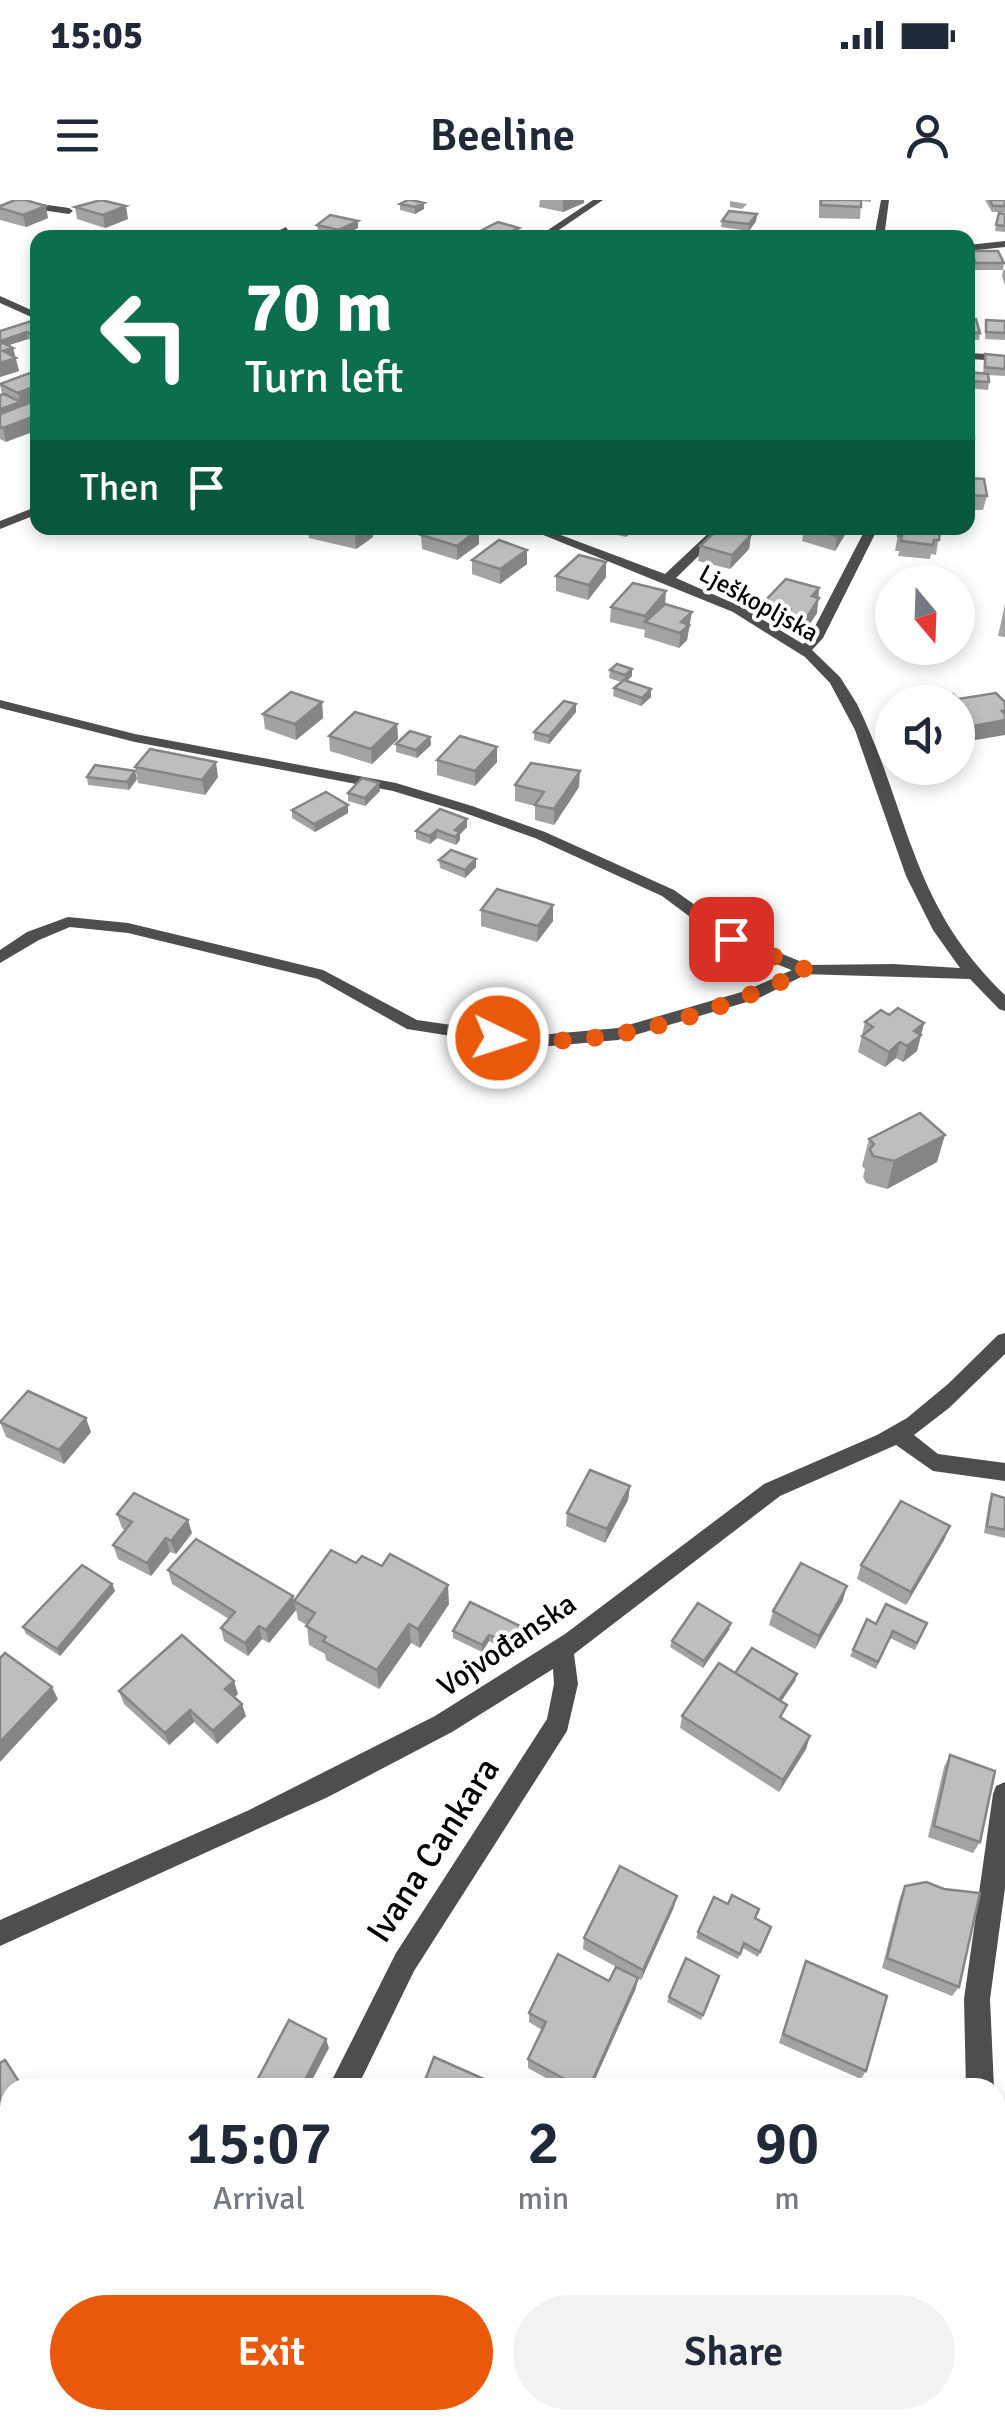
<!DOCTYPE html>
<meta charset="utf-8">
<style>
body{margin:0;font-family:Signika,sans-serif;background:#f2f2f3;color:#1f2937;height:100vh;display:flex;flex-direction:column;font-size:38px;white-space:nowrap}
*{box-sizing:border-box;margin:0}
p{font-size:32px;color:#747a83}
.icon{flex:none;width:55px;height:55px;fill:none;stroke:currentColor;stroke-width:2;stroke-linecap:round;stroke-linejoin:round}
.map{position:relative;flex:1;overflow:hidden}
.drawer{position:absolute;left:0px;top:1878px;width:1005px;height:352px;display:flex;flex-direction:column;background:#fff;border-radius:30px 30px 0 0;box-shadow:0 5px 15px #0003}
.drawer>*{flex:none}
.banner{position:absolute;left:30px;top:30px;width:945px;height:305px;border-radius:20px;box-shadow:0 5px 15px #0003;background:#0b6e4f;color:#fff;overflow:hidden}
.needle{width:65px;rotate:161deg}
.controls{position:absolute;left:875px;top:365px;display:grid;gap:20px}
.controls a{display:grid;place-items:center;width:100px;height:100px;border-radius:50%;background:#fff;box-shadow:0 5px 15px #0003;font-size:50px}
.pin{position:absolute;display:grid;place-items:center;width:85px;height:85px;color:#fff;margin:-42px;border-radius:20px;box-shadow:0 5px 15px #0006}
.me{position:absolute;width:110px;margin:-55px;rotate:94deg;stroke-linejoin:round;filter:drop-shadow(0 0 8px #0008)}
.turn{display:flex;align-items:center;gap:35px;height:210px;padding:0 50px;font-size:45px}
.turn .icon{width:130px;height:130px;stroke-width:2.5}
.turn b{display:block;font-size:70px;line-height:85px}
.then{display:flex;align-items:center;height:95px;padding:0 50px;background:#0003;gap:20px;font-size:38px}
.eta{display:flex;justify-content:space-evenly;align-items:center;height:170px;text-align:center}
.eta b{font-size:60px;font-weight:600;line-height:70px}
.button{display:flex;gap:20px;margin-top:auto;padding:20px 50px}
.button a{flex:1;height:115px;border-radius:60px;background:#ea580c;color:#fff;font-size:40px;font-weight:600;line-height:115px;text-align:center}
.button a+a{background:#f2f2f3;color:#1f2937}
.status{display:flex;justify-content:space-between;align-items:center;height:70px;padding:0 50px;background:#fff;direction:ltr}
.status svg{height:28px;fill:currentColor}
header{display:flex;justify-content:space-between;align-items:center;height:130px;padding:0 50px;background:#fff;font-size:45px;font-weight:600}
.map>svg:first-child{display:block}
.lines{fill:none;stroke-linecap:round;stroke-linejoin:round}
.service{fill:#4e4e4e;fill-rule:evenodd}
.minor{fill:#4e4e4e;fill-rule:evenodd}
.wall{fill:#a3a3a3}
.shaded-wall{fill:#858585}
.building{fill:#bebebe;stroke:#858585;stroke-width:2.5}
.route{stroke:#ea580c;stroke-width:18;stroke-dasharray:0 32.4}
.labels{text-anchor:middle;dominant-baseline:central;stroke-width:8;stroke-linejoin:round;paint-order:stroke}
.far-street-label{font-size:25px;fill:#000;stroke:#fff}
.street-label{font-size:30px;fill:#000;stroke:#fff}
.near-street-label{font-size:35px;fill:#000;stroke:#fff}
</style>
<div class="status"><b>15:05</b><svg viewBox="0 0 49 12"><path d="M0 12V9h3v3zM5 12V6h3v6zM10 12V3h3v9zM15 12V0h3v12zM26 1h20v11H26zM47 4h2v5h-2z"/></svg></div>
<header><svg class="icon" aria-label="menu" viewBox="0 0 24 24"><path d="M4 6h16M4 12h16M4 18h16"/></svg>Beeline<svg class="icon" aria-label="person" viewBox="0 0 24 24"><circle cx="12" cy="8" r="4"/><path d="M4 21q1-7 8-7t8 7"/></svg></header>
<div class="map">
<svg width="1005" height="2229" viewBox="0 0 1005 2229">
<rect width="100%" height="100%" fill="#fff"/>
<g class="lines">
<polygon class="service" points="68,717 128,723 323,770 417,820 528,836 618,828 745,791 801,766 807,765 815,770 757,799 618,840 528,848 407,829 318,779 128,733 70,727 39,740 0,763 0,750 27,732"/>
<g class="minor">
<polygon points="593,0 603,0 547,38 536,38"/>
<polygon points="881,0 889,0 884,38 874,38"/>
<polygon points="27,2 69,8 73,11 69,14 27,8 0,15 0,9"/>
<polygon points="286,27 289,32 277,38 264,38"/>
<polygon points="1005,41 1005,47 968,51 968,45"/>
<polygon points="0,96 38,113 38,120 0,103"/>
<polygon points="968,153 1005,155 1005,161 968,159"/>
<polygon points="38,306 38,314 0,329 0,321"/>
<path d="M526,328H542L665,374L714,328H727L676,378L742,407L803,444L810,436L866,328H878L823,438L812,450L840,477L857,504C910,613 910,704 1005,795V811L999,809L970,779L801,774L725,743L662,696L535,638L462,612L393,591L135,542L0,508V500L135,534L396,583L472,606L545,632L674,690L737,735L809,765L893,764L960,768L933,730L906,676L855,530L830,483L805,457L733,412Z"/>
<polygon points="1005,1133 1005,1154 949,1208 914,1235 938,1254 1005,1263 1005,1281 933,1271 896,1245 780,1296 574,1454 578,1484 567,1531 414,1771 357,1888 328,1888 396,1753 547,1519 554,1484 553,1469 452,1532 328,1597 0,1746 0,1720 247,1611 435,1516 565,1434 764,1284 877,1235 907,1218 948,1184 998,1135"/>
<polygon points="1005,1582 1005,1688 990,1799 994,1888 966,1888 964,1799 993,1594 996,1586"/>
<polygon points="995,1915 1005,1919 1005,1966 995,1962"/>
<polygon points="145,2220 178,2220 174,2229 141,2229"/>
</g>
</g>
<g class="wall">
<polygon points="540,0 584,0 584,3 563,12 539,7"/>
<polygon points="819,0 871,0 871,2 861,1 860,19 819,18"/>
<polygon points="985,0 1005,0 1005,12 992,12"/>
<polygon points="730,1 747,4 742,9 730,7"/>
<polygon points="400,4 424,9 415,14 400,10"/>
<polygon points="0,6 48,18 26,27 0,20"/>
<polygon points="75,7 128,19 105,28 77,19"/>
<polygon points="999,13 1005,14 1005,32 995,31"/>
<polygon points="757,14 756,21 749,31 721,27 722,21"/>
<polygon points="317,25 358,28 340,37 318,31"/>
<polygon points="482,30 519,34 513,38 486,38 482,36"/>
<polygon points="970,51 1004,63 1003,70 1005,70 1005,86 1002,76 1003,70 975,70 969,57"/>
<polygon points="38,119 38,144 28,139 9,145 13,148 19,171 0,177 0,131"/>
<polygon points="968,119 980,133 979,140 968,139"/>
<polygon points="986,120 1005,121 1005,140 985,139"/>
<polygon points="985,154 1005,156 1005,176 988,175 989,182 988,190 968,188 968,172 983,173"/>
<polygon points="38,170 38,200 30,203 6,242 0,239 0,195 2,195 0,184"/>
<polygon points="968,225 974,239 972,246 968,246"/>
<polygon points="968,278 987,296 983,310 968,310"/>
<polygon points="308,328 372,328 373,337 356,349 309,338"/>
<polygon points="601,328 635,328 626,337 601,331"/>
<polygon points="804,328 849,328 835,351 802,341"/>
<polygon points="899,328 940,328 936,355 931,354 930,359 898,356 899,351 895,351"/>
<polygon points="421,335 479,344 457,360 422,349"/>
<polygon points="751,335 749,349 730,369 698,361 700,346"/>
<polygon points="472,360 527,364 500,384 472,374"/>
<polygon points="556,376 606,377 588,400 556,391"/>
<polygon points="819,388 817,413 803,434 783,429 784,423 762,417 764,402"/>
<polygon points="665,404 691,426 689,428 687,440 679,448 644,437 645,430 610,422 611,407"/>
<polygon points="1005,404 1005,437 998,436"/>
<polygon points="610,470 632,476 627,481 651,489 651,497 641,506 613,496 614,488 621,482 609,478"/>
<polygon points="322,502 323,518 296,540 265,529 263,514"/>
<polygon points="576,512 549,544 534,540 534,532"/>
<polygon points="397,524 398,539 372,564 330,551 329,536"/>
<polygon points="430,537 431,545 417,558 396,552 396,544"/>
<polygon points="497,547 497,562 475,586 437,575 437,560"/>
<polygon points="135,567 218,577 205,595 138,583"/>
<polygon points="87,577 137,579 129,590 88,585"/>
<polygon points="515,585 579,587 554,625 535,620 535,606 515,601"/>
<polygon points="380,591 365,606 348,601 348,593"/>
<polygon points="292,610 348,613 315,632 292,618"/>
<polygon points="467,619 467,627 460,634 460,640 456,645 437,638 430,644 416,639 416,631"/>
<polygon points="476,659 476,667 465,678 440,668 439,660"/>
<polygon points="553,705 553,721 537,742 481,726 481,710"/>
<polygon points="889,815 924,823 917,851 903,862 896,858 885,867 858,852 865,822"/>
<polygon points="869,939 937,962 887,989 866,983 863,977 865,969 862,966"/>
<polygon points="0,1222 91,1232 64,1264 6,1237"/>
<polygon points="630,1286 628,1300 605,1343 566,1326 567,1313"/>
<polygon points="992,1294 1005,1298 1005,1338 984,1333 989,1302"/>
<polygon points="117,1314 192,1333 176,1354 170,1352 151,1376 118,1359 113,1345 125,1330 122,1328"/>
<polygon points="950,1326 944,1340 906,1405 857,1379 861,1365"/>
<polygon points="356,1363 449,1404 420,1448 411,1443 379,1489 326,1460 325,1454 309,1445 307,1425 298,1420 296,1410 269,1443 262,1439 248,1456 224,1441 221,1428 229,1419 172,1384 168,1370 293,1396 294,1401"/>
<polygon points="112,1384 115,1391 60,1456 26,1434 23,1427"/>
<polygon points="843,1400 815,1449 769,1425 773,1411"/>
<polygon points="927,1423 915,1450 890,1438 876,1469 850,1456 853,1450 876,1424"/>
<polygon points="520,1426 519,1433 509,1451 489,1441 482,1452 453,1438 453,1431"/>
<polygon points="729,1430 703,1468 670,1447 672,1441"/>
<polygon points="735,1473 797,1474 795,1481 781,1501 782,1519 810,1536 806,1549 779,1592 680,1528 682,1516"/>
<polygon points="119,1491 238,1494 234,1497 246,1516 217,1544 194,1522 169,1545 124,1504"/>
<polygon points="950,1555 980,1642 973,1653 928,1637 944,1567"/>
<polygon points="905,1686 959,1787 952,1796 882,1768 900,1697"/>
<polygon points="674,1707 641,1780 583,1749 584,1738"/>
<polygon points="756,1719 771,1727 758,1757 743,1748 738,1759 696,1738 698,1732"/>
<polygon points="806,1761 866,1871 861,1879 779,1843"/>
<polygon points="719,1776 701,1820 667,1802 669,1797"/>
<polygon points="609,1781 636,1788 591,1888 564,1888 528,1868 528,1859 542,1830 529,1822 529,1813"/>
<polygon points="901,2220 995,2220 1005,2229 901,2229"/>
</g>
<g class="shaded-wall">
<polygon points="563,0 584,0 584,3 563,12"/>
<polygon points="424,3 424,9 415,14 415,7"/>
<polygon points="46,6 48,18 26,27 23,15"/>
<polygon points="126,6 128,19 105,28 103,15"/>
<polygon points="757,14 756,21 749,31 749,24"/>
<polygon points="358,21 358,28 340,37 339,30"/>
<polygon points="519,28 519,34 513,38 504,38 504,35"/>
<polygon points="27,132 28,139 0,148 0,141"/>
<polygon points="13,148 19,171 0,177 0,163 3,151"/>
<polygon points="38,185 38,200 0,217 0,209 20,202 18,193"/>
<polygon points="38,215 38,230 6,242 3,228"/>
<polygon points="362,328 372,328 373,337 356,349 355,334"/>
<polygon points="627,328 635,328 626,337"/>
<polygon points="843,328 849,328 848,330 835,351 837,336"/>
<polygon points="479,329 479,344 457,360 457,346"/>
<polygon points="751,335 749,349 730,369 732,355"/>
<polygon points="527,350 527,364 500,384 500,369"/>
<polygon points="606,362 606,377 588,400 589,385"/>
<polygon points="819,388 817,413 803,434 812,396"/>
<polygon points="666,391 665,406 645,422 644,431 645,416"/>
<polygon points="692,412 687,440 679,448 681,422"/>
<polygon points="632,469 632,476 624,483 625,475"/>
<polygon points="651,489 651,497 641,506 642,498"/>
<polygon points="322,502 323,518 296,540 295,524"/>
<polygon points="576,504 576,512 549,544 549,536"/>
<polygon points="1002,511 1005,511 1005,535 958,543 958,529"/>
<polygon points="397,524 398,539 372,564 371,549"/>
<polygon points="430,537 431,545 417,558 416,550"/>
<polygon points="497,547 497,562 475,586 475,571"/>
<polygon points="216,562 218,577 205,595 202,580"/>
<polygon points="135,571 137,579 129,590 127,582"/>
<polygon points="580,571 579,587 554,625 554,609"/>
<polygon points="379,583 380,591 365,606 365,598"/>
<polygon points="348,605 348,613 315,632 314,624"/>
<polygon points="467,619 467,627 460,634 460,640 456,645 455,630"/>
<polygon points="437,630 437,638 430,644 430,636"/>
<polygon points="476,659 476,667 465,678 465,670"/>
<polygon points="553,705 553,721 537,742 538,726"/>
<polygon points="924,823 917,851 903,862 907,846 914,831"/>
<polygon points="900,842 896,858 885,867 889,852"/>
<polygon points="945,935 937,962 887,989 894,961"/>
<polygon points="86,1218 91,1232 64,1264 59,1250"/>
<polygon points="630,1286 628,1300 605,1343 607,1329"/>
<polygon points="188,1320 192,1333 176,1354 171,1341"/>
<polygon points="950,1326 944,1340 906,1405 911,1392"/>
<polygon points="166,1338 170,1352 151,1376 147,1363"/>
<polygon points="112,1384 115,1391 60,1456 57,1449"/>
<polygon points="448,1385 449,1404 420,1448 418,1429"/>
<polygon points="847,1386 843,1400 815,1449 819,1436"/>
<polygon points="293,1396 296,1410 269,1443 266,1430"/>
<polygon points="731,1423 729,1430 703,1468 704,1461"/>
<polygon points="409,1424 411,1443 379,1489 377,1470"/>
<polygon points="259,1426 262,1439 248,1456 245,1443"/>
<polygon points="520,1426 519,1433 509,1451 509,1444"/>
<polygon points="489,1435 489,1441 482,1452 482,1445"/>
<polygon points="797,1474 795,1481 774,1512 776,1505"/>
<polygon points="234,1481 238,1494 229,1502 225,1489"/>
<polygon points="52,1487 58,1499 0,1562 0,1542"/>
<polygon points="242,1504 246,1516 217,1544 213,1531"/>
<polygon points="190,1510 194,1522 169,1545 165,1533"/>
<polygon points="810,1536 806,1549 779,1592 783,1580"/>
<polygon points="677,1696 674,1707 641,1780 643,1770"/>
<polygon points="638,1778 636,1788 591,1888 589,1888"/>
<polygon points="326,1839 329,1848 308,1888 301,1888"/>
<polygon points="10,1912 10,1919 0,1928 0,1920"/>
</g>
<g class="building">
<polygon points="15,0 25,0 46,6 23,15 0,8 0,6"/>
<polygon points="101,0 126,6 103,15 75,7"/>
<polygon points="408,0 411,0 424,3 415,7 400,4"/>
<polygon points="821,0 861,0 861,7 821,5"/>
<polygon points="990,0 1005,0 1005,6 993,6"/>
<polygon points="729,11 757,14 749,24 722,21"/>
<polygon points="999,13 1005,14 1005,26 996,25"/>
<polygon points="330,15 358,21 339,30 317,25"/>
<polygon points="498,22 519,28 504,35 482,30"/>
<polygon points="970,51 998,51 1004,63 976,63"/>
<polygon points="38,119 38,137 27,132 0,141 0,131"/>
<polygon points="968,119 976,119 980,133 968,132"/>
<polygon points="986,120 1005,121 1005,133 986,132"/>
<polygon points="3,143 13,148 3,151 16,158 0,163 0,144"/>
<polygon points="985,154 1005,156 1005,169 985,167"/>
<polygon points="38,170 38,185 18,193 0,184"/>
<polygon points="968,172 988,174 989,182 969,181"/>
<polygon points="4,194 21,202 0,209 0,195"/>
<polygon points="29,203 38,207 38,215 3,228 0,227 0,214"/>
<polygon points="968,225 973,225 974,239 968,238"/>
<polygon points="968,278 984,279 987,296 968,295"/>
<polygon points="324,328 364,328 355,334"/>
<polygon points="430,328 437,331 441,328 473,328 479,329 457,346 421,335"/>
<polygon points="719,328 722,328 751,335 732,355 700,346"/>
<polygon points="809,328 843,328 837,336"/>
<polygon points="899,328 940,328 939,340 934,340 933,345 901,341 902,336 898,336"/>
<polygon points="499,340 527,350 500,369 472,360"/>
<polygon points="579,355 606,362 589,385 556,376"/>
<polygon points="786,379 819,388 812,396 819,398 806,419 785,414 790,409 764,402"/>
<polygon points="633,383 666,391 645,416 611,407"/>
<polygon points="665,404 692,412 681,422 689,425 680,433 645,422"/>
<polygon points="617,464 632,469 625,475 610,470"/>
<polygon points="624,480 651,489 642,498 614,488"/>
<polygon points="934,488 940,496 953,494 958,499 996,493 1005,502 1005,511 1002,511 1005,514 1005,520 958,529 958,502 907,502 904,500 927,496 922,490"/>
<polygon points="291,492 322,502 295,524 263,514"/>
<polygon points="564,501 576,504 549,536 534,532"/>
<polygon points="355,512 397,524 371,549 329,536"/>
<polygon points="410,531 430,537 416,550 396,544"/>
<polygon points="460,536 497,547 475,571 437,560"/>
<polygon points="150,549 216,562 202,580 135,567"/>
<polygon points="531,563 580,571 554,609 535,605 544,592 515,585"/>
<polygon points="95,565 135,571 127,582 87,577"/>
<polygon points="362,578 379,583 365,598 348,593"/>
<polygon points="326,592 348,605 314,624 292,610"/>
<polygon points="440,609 467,619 455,630 460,632 455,637 437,630 430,636 416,631"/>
<polygon points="451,650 476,659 465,670 439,660"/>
<polygon points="497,689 553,705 538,726 481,710"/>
<polygon points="898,808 924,823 914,831 921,835 907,846 900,842 889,852 862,836 873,827 865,822 881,810 889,815"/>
<polygon points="920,913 945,935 894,961 873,956 870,949 874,944 869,939"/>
<polygon points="28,1191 86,1218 59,1250 0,1222"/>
<polygon points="590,1270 630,1286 607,1329 567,1313"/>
<polygon points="134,1293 188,1320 171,1341 166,1338 147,1363 113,1345 132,1322 117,1314"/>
<polygon points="992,1294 1005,1298 1005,1330 987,1326"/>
<polygon points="901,1301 950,1326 911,1392 861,1365"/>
<polygon points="196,1339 293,1396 266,1430 259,1426 245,1443 221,1428 235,1412 168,1370"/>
<polygon points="331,1350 356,1363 362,1356 382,1366 390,1354 448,1385 418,1429 409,1424 377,1470 323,1441 326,1437 306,1426 315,1413 294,1401"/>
<polygon points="801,1363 847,1386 819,1436 773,1411"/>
<polygon points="82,1365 112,1384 57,1449 23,1427"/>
<polygon points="470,1402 520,1426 509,1444 489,1435 482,1445 453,1431"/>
<polygon points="698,1403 731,1423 704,1461 672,1441"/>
<polygon points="886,1404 927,1423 917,1443 893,1431 878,1462 853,1450 867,1419 876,1424"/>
<polygon points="182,1435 234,1481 225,1489 242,1504 213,1531 190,1510 165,1533 119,1491"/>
<polygon points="752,1448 797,1474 779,1500 735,1473"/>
<polygon points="5,1453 52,1487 0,1542 0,1458"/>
<polygon points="719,1463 787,1505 780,1517 810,1536 783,1580 682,1516"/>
<polygon points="950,1555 995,1571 980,1642 934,1626"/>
<polygon points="620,1666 677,1696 643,1770 584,1738"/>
<polygon points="926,1682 944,1689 980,1693 959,1787 887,1758 905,1686"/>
<polygon points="732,1695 759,1709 755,1718 771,1727 760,1752 744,1743 740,1754 698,1732 714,1697 728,1704"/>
<polygon points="558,1754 609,1781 616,1767 638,1778 589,1888 581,1888 528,1859 546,1822 529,1813"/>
<polygon points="686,1758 719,1776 703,1815 669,1797"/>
<polygon points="806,1761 887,1796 866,1871 783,1834"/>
<polygon points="289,1820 326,1839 301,1888 253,1888"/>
<polygon points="434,1857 504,1888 422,1888"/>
<polygon points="5,1860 23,1888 10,1888 10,1912 0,1920 0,1863"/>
<polygon points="995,2179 1005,2181 1005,2229 908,2229 908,2220 995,2220"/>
</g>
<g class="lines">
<path class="route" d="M498,838C605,852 712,814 807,770L731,739"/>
</g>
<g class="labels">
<g class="far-street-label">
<text transform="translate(759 403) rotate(29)">Lješkopljska</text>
</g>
<g class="street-label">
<text transform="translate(507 1445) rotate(-34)">Vojvođanska</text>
</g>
<g class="near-street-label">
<text transform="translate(433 1650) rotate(-57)">Ivana Cankara</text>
</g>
</g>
</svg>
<div class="controls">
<a><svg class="needle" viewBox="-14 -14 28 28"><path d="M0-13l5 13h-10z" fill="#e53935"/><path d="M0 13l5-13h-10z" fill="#747a83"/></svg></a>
<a><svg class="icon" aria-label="sound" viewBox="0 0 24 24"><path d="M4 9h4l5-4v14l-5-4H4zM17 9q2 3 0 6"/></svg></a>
</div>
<div class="pin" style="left:731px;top:739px;background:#d93025"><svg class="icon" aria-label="arrive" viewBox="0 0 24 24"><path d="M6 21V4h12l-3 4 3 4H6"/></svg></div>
<svg class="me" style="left:498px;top:838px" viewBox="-20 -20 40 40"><circle r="17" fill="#ea580c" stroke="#fff" stroke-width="3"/><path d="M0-11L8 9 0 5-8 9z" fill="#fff"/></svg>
<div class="banner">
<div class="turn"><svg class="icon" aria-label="left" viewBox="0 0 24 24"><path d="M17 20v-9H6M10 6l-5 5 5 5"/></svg><div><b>70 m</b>Turn left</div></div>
<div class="then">Then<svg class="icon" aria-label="arrive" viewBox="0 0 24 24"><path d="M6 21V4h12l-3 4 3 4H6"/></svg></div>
</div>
<section class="drawer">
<div class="eta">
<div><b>15:07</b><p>Arrival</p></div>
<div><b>2</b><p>min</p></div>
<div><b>90</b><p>m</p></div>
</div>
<div class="button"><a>Exit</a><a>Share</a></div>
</section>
</div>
